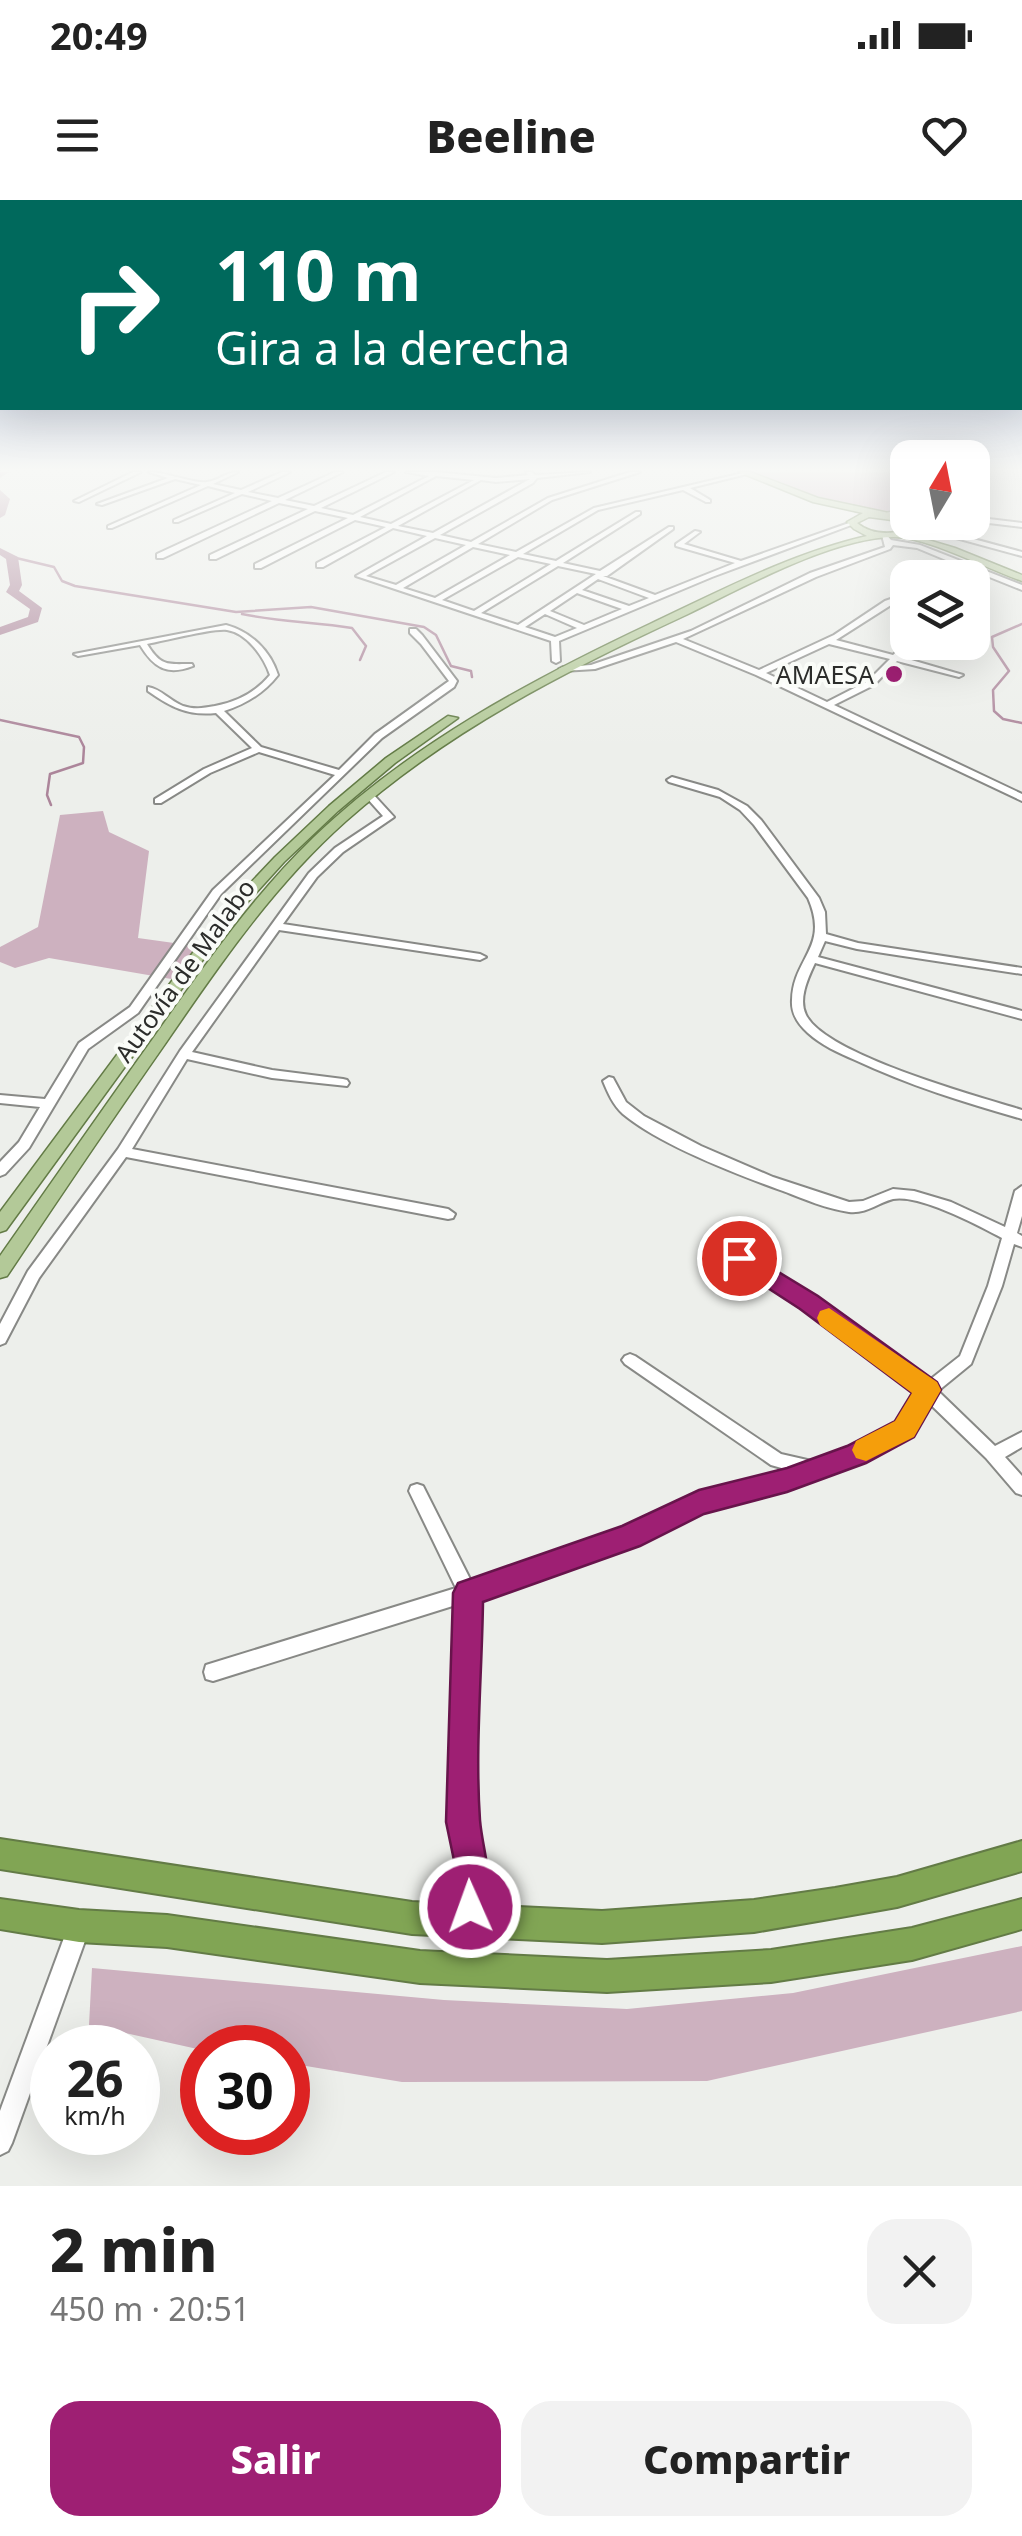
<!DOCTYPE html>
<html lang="es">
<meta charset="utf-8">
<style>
body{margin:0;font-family:"Noto Sans",sans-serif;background:#f2f2f2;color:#222;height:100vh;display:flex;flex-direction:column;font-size:38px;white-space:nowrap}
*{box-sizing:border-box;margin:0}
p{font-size:32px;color:#767676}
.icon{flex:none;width:55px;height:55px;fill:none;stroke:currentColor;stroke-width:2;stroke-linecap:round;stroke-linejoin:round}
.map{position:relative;height:1986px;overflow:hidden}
.details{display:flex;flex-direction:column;background:#fff;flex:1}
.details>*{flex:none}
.hud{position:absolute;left:0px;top:0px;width:1022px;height:210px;box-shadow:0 10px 40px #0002;background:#00695c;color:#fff;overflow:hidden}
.needle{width:65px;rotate:10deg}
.buttons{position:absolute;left:890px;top:240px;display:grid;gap:20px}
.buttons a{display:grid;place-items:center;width:100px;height:100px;border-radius:20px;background:#fff;box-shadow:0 10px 40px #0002;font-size:50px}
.speed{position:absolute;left:30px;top:1825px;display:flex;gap:20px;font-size:50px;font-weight:700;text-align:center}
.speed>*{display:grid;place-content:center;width:130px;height:130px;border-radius:50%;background:#fff;box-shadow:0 10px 40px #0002;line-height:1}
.speed small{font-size:25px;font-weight:400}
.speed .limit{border:15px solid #d22;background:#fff;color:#111}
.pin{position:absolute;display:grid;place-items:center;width:85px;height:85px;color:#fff;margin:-42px;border:5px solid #fff;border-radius:50%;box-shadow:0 2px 10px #0007}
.me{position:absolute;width:110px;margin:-55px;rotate:358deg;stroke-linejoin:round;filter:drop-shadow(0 0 8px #0008)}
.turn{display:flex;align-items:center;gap:35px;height:210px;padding:0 50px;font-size:45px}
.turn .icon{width:130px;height:130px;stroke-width:2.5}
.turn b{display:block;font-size:70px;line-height:85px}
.round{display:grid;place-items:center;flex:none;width:105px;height:105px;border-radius:30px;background:#f2f2f2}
.summary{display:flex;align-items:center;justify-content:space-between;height:170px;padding:0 50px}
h1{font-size:60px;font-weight:800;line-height:75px}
.primary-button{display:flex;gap:20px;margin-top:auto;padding:20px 50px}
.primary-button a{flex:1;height:115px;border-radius:30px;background:#9e1f73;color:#fff;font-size:40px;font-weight:800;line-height:115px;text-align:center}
.primary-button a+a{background:#f2f2f2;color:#222}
.status{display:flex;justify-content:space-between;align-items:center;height:70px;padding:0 50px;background:#fff;direction:ltr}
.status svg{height:28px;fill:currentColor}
header{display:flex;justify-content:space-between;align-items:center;height:130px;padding:0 50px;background:#fff;font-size:45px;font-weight:800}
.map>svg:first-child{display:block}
.green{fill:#cdb1bf}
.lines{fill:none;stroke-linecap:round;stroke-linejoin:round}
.stream{stroke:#ac859a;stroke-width:2.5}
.river{fill:#ac859a;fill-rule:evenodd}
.minor-casing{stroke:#888986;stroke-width:4}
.major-casing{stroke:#637b46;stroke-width:3}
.highway-casing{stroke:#637b46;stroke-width:4}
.minor{fill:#fff;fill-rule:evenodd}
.major{fill:#b3c998;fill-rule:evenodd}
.highway{fill:#81a554;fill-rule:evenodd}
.route{fill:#9e1f73;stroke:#67144b;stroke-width:2.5}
.slow{fill:#f59e0b}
.poi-dot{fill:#9e1f73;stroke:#fafcf8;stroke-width:4}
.labels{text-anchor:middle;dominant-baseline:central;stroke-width:8;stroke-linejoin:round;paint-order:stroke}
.far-poi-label{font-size:25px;fill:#2c2d2b;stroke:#fafcf8;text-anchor:end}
.far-street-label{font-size:25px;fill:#2c2d2b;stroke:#fafcf8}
</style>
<div class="status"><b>20:49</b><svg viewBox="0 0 49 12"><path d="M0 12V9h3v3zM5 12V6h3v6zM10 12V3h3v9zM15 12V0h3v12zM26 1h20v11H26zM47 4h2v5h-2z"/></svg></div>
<header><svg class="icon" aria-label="menu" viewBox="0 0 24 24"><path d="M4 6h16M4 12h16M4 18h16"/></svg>Beeline<svg class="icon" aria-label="heart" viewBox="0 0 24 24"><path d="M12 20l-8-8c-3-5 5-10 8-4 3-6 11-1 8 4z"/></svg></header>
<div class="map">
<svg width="1022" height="1986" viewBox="0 0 1022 1986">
<rect width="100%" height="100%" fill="#edefeb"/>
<g class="green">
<path d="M747,272H907V309C852,319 798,291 747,272Z"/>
<polygon points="103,611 109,632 149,651 138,738 210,748 183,781 49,758 15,768 0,762 0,747 38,727 60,615"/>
<polygon points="1022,1746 1022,1811 707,1881 402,1882 288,1863 288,1848 202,1850 89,1825 92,1768 444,1800 627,1809 793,1793"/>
</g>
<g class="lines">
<g class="stream">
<polyline points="12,357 54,367 62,381 75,386 236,412 311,407 424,427 436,435 451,466 471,471 472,477"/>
<path d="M242,414C279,422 315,422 352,428L366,446L360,460"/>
<polyline points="1022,424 992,437 993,447 1009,471 993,490 994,511 1003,519 1022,523"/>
<polyline points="0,520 79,537 84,547 83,563 50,574 47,595 51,605"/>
</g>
<g class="river">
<polygon points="0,272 9,272 0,278"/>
<polygon points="0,290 10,299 5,315 0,318"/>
<polygon points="0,348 18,357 22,385 19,391 42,408 38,422 0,435 0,427 28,417 30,409 6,392 10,385 6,359 0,355"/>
</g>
<defs>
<g id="minor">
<polygon points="133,272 141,272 79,302 74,301"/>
<path d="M149,272C166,272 194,284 207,282C218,281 226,272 238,272L213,284L241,290L282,272H290L248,292L278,298L335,272H343L285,300L314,306L386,272H394L321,308L353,315L429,276L406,272H435L496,278L528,275L526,272H532L535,275L590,272L537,278L533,283L440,335L471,342L548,298L630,272H640L552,300L478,344L516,352L594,308L747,272V274L690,288L710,300V302H706L683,290L598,310L523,354L556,361L636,312H640V314L563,363L600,371L669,327H673V329L607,376H603L655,395L735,363L676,346V344L695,331L700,332L684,344L741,361L849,323L854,324L712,377L559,441L560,461L556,463L552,461L551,441L356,376L427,336L393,328L323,367H317V363L386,327L355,320L261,368H255V364L348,318L315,311L216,359H210V355L308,309L279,303L163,358H157V354L272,301L242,294L178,322H174V320L235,293L208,286L112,328H108V326L201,285L175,279L102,305L97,304L168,278ZM436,276L474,280L391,324L360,317ZM530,279L433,333L398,326L481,280L496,282ZM435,338L466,345L396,385L366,376ZM473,347L510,355L435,398L403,388ZM518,357L551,364L474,411L442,400ZM558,366L596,374L518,425L481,413ZM598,379L649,398L629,406L582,390ZM577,393L622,409L584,425L550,411ZM545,414L577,428L555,437L525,427Z"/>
<polygon points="908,309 908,313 884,316 881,314"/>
<polygon points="972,317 1022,323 1022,327 972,321"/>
<polygon points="914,323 1022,352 1022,356 912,326"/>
<path d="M885,333L891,340L920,345L1022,385V390L977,372L960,378H948L970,370L917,348L893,345L890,349L816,377L683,439L759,470L834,435L885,401L908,393V398L891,405L836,440L893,455L908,441L915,442L901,457L963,475L959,477L897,461L874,485L834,505L1022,594V601L756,475L676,442L595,469L563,471L559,469L563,467L591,465L691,431L810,373L885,347L882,335ZM829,444L890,459L868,481L827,502L766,473Z"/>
<path d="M226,425C251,432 270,450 278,475C264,493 246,504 224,511L261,547L339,570L375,534L449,481L421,444L410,433V429H416L422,435L457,481L454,487L382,538L221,694L138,813L88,849L29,948L5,974L0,976V962L19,942L40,907L0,903V895L45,899L79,843L130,807L213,690L335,575L259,552L210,573L161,603H155V599L204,569L252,548L216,513C187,516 171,507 148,491V487C161,489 170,501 183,506C195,510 204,508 215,506C237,502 255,493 270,475C264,457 247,433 227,430C213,428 164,441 147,444C161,467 168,464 192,464L193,466C167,476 154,468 140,445L78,456L74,454Z"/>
<path d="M672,577L718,590L747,606L761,620L819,698L825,712L826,734L858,743L1022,768V774L857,749L825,741L818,757L1022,811V819L815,763C808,778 798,799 806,815C826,855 977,896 1022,910V919C966,903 908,885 855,860C839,853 821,845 808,833C798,824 791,814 792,800C793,757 830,748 808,698L754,625L740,610L720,597L669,582L667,580Z"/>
<polygon points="366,593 372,593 394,617 343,652 317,677 283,724 480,754 486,757 480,760 279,730 192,852 272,870 343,879 347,880 349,883 347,886 272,878 187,859 132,949 448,1009 455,1014 453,1018 448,1019 126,957 39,1078 5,1143 0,1145 0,1124 28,1071 118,949 180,851 309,673 335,648 383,616 366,597"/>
<path d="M609,877L613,878L626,902L644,916L701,946L773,977L849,1002L863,1001L893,989L914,991L951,1002L1005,1027L1015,991L1022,986V1016L1017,1033L1022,1036V1047L1014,1044L1002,1086L971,1164L938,1191L995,1246L1022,1232V1247L1005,1257L1022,1276V1295L1016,1293L986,1258L929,1203L911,1234L862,1260L787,1287L702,1310L636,1343L477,1398L473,1622L483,1670L481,1722L478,1730L470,1733L462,1730L459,1722L463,1670L453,1622L459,1404L213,1481L206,1479L204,1472L206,1465L456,1388L409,1291L411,1286L417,1284L423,1286L472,1383L625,1331L699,1295L792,1271L771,1265L625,1164L622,1160L625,1156L630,1154L635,1156L781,1254L816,1262L850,1250L899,1224L918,1193L848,1138L734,1061L732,1057L734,1053H744L859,1129L927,1182L960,1156L988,1086L1002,1038C978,1025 919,994 893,999C878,1003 866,1014 849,1012C827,1009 804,999 783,991C736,974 660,945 623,914C613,905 608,893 603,881Z"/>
<polygon points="79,1716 87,1719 90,1727 12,1943 8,1951 0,1955 0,1911 68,1727 71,1719"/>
</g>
<g id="major">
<path d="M739,272H750L818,298L908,317V322H915L916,330L908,334L955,348L1022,375V381C987,369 928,337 893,337C832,338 744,387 688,414C567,470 447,531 346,621C274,685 219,765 165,844C111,921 59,998 7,1076L0,1078V1056C52,982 104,907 157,833C205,765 253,696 313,638C410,545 529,481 650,424C720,391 792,353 867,336L854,329L847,322L863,313L813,302ZM869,317L907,322L908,329C889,335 872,335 857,323Z"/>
<polygon points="448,516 458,518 395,563 338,611 284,662 234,717 6,1030 0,1032 0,1012 224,711 275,657 329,606 386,558"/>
</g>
<g id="highway">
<polygon points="0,1639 412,1702 602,1711 754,1700 835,1688 897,1677 1022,1641 1022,1671 897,1707 835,1718 754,1732 602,1743 412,1734 0,1669"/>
<polygon points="0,1699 79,1710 167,1715 420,1751 607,1760 771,1750 912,1728 1022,1699 1022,1729 912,1760 771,1782 607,1792 420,1783 167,1747 79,1742 0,1729"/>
</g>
</defs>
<use href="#minor" class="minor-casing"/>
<use href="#major" class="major-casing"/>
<use href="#highway" class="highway-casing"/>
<use href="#minor" class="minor"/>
<use href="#major" class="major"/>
<use href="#highway" class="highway"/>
</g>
<linearGradient id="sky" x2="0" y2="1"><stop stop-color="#90a1c9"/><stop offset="0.49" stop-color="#f7f8f6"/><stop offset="1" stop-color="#f7f8f6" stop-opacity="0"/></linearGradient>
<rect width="1022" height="550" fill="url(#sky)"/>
<path class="route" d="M739,1048L818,1096L937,1182L941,1190L914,1237L866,1263L787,1292L704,1314L640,1346L483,1402C482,1474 475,1548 480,1620C483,1655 497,1685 483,1719L470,1724L458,1719L453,1707L456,1670L446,1622L453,1393L458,1383L622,1326L699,1290L787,1268L847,1246L895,1221L912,1193L800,1109L731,1064L727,1058L731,1051Z"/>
<polygon class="slow" points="829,1108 937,1182 941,1190 914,1237 866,1261 856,1258 852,1250 856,1241 895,1221 912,1193 820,1125 817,1118 820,1111"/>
<circle class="poi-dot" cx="894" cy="474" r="10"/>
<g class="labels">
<g class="far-poi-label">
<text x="874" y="474">AMAESA</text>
</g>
<g class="far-street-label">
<text transform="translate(184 770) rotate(-54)">Autovía de Malabo</text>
</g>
</g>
</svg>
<div class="buttons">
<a><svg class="needle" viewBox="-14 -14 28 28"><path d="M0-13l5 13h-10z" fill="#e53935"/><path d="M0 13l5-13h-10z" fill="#767676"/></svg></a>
<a><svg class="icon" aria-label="layers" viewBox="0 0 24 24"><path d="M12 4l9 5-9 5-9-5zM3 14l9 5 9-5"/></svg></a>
</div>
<div class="speed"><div>26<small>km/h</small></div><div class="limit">30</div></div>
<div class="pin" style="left:739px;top:1058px;background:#d93025"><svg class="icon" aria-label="arrive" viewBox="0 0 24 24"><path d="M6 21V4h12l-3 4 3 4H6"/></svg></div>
<svg class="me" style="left:470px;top:1707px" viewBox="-20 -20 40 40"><circle r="17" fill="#9e1f73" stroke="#fff" stroke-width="3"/><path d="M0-11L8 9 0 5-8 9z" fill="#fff"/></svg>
<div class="hud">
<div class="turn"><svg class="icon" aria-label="right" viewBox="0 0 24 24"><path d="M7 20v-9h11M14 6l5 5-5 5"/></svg><div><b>110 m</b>Gira a la derecha</div></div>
</div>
</div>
<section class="details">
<div class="summary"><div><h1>2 min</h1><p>450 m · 20:51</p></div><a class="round"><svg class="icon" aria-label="close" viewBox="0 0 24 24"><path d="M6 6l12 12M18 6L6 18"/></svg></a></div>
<div class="primary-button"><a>Salir</a><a>Compartir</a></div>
</section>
